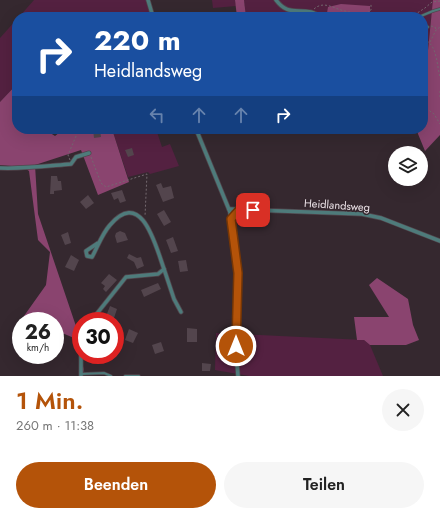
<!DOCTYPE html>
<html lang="de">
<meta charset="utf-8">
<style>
body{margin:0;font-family:Jost,sans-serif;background:#f6f6f6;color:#222;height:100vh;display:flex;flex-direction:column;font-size:15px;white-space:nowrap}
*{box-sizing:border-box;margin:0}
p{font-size:13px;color:#767676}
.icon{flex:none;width:22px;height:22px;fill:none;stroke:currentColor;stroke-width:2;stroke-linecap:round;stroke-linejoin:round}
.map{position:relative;height:376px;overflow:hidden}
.panel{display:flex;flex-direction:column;background:#fff;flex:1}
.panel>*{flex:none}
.banner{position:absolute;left:12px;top:12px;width:416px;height:122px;border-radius:16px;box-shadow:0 4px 16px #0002;background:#1a4fa0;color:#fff;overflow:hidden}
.tools{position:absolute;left:388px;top:146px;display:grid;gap:8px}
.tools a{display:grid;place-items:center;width:40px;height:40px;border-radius:50%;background:#fff;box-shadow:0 4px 16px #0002;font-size:20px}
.speed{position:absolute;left:12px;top:312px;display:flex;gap:8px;font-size:20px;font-weight:700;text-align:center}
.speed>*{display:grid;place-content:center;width:52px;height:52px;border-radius:50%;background:#fff;box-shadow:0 4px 16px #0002;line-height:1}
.speed small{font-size:10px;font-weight:400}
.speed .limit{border:6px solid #d22;background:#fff;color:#111}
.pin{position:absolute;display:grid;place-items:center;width:34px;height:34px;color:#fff;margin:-17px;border-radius:8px;box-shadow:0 2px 6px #0006}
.me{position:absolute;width:44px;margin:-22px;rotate:0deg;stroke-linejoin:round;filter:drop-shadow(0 0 3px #0008)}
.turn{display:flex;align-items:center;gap:14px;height:84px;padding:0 16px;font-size:18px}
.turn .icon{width:52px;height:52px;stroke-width:2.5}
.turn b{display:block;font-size:28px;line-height:34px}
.lanes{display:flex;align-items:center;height:38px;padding:0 16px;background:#0003;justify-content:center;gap:20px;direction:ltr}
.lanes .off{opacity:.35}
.round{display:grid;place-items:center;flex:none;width:42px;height:42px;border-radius:21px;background:#f6f6f6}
.headline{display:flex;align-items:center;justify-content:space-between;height:68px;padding:0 16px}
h1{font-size:24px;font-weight:600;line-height:30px;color:#b45309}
.cta{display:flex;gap:8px;margin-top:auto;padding:8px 16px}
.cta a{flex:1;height:46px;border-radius:24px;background:#b45309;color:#fff;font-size:16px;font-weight:600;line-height:46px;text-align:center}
.cta a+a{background:#f6f6f6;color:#222}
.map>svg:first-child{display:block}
.green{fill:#542141}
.forest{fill:#8a446f}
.building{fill:#53454d}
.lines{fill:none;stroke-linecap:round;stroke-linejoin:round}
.lane-casing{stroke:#52464d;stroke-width:3.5}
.street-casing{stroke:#52464d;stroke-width:5}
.path{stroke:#74696f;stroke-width:1;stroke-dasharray:2 2;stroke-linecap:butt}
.lane{stroke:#4e7b7b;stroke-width:2}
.street{stroke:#4e7b7b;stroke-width:3.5}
.route-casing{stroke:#753606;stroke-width:10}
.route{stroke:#b45309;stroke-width:7}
.labels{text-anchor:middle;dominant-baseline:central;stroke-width:3;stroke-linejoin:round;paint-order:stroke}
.street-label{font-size:11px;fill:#ece3e8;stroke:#35282f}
</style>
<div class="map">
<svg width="440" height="376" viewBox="0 0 440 376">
<rect width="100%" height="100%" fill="#35282f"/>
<g class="green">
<polygon points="34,0 146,0 151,17 19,17"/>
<polygon points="212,0 235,0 236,6 213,8"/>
<polygon points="244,0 440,0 431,18 428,51 423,51 423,17 370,17 370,6 327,13 279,12 256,17 246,17"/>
<polygon points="17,19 17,84 0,102 0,38"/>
<polygon points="112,129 156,129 162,147 170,144 179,166 150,174 148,172 128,177"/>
<polygon points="216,333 364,340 370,345 383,376 249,376 215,370"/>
</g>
<g class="forest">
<polygon points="235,0 244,0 246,17 237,17"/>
<polygon points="433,0 440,0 440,135 425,151 416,129 423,129 423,51 428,50"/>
<polygon points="341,4 370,6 370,17 256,17 279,12 327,13 328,7"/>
<polygon points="17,84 17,129 44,129 55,136 64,129 112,129 129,182 98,195 81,150 35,165 38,214 80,338 81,356 85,376 74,338 55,330 55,321 36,321 24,316 46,285 50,252 38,240 29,171 23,167 0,165 0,102"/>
<polygon points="377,278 408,299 413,325 419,340 406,345 370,345 364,340 357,340 354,317 389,317 369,285"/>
</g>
<g class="building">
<polygon points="93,129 100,129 101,137 94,138"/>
<polygon points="132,148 134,155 128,157 125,150"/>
<polygon points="51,176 57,176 58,181 61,181 62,190 54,191 54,194 50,194"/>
<polygon points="161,183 163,188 171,186 174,198 163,202 156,185"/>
<polygon points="122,190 126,201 120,203 118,198 114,200 111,193"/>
<polygon points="88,195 94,203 86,209 80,202"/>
<polygon points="164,210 171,222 164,226 157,214"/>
<polygon points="120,231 125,233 128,240 117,243 115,236 116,233"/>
<polygon points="68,232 71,243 65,245 61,235"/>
<polygon points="173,237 178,251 171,253 166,240"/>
<polygon points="129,254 137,258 141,257 144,266 137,269 134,262 127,258"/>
<polygon points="71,255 79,260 74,271 65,267"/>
<polygon points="186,260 188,271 180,272 178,261"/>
<polygon points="109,274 117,280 106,292 103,289 105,286 101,283"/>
<polygon points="158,283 161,289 144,297 141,290"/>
<polygon points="110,306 117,309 113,321 105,319"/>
<polygon points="187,328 197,329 197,342 187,342"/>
<polygon points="129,329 138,333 133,343 125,340"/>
<polygon points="161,342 164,351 155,354 152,345"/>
<polygon points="202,363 211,364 210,371 202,371"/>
</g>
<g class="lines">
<defs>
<g id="lane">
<polyline points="422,17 421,16 433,11 440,9"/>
<polyline points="423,20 425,25 428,27"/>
<polyline points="232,218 239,209"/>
<polyline points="81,374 104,373 111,376"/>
<polyline points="125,376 139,376"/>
</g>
<g id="street">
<polyline points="148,0 153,17"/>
<path d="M276,0C287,15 296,9 311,12C315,13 319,16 323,17"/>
<polyline points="196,129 230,212 238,273 238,294 235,336 238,376"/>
<path d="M0,168C24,169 47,166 71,164L76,157L89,153"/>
<polyline points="229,209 362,214 381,218 440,241"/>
<polyline points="164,269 174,299 181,312"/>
<path d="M91,321L126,277L158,274L164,269C156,247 142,187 110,225C102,234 98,246 92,257L87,256L86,251L98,243"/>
<polyline points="81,376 81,336"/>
</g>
</defs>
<use href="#lane" class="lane-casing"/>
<use href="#street" class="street-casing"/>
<g class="path">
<path d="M314,9C324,0 334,9 345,11C352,13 357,13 364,15L371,10V3"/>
<polyline points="345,17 348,13"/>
<polyline points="411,17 425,8 432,2 440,1"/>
<polyline points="431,26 435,27 436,30"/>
<path d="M427,41C437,47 437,66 440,77"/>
<polyline points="430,42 436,30 440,27"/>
<polyline points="440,91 440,97"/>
<polyline points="423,106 434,114 440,124"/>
<polyline points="91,157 101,183 106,187 147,174 145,216"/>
<polyline points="70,160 68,155 79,129"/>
</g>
<use href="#lane" class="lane"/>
<use href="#street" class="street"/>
</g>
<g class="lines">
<defs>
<polyline id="route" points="236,346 238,273 231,219 240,209 253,210"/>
</defs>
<use href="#route" class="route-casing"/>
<use href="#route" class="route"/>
</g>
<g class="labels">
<g class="street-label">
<text transform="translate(337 205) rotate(4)">Heidlandsweg</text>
</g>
</g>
</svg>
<div class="tools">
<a><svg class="icon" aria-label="layers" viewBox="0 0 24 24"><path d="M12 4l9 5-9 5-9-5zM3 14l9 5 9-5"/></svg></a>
</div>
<div class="speed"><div>26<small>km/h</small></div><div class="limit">30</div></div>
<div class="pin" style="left:253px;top:210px;background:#d93025"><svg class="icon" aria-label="arrive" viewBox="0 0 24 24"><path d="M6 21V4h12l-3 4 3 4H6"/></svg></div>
<svg class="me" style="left:236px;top:346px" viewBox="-20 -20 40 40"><circle r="17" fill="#b45309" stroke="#fff" stroke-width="3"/><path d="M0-11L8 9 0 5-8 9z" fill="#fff"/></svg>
<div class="banner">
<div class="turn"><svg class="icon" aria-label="right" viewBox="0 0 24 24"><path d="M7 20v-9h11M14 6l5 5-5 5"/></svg><div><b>220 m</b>Heidlandsweg</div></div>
<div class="lanes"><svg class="icon off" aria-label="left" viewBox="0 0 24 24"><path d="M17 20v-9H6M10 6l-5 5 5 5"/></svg><svg class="icon off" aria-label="ahead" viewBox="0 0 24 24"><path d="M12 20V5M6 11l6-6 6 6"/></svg><svg class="icon off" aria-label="ahead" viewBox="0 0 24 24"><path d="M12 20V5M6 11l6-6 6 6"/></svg><svg class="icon" aria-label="right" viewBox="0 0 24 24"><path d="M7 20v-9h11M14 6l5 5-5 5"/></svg></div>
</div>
</div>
<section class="panel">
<div class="headline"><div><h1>1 Min.</h1><p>260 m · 11:38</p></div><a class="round"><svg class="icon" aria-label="close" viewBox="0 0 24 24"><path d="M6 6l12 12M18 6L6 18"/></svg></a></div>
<div class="cta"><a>Beenden</a><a>Teilen</a></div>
</section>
